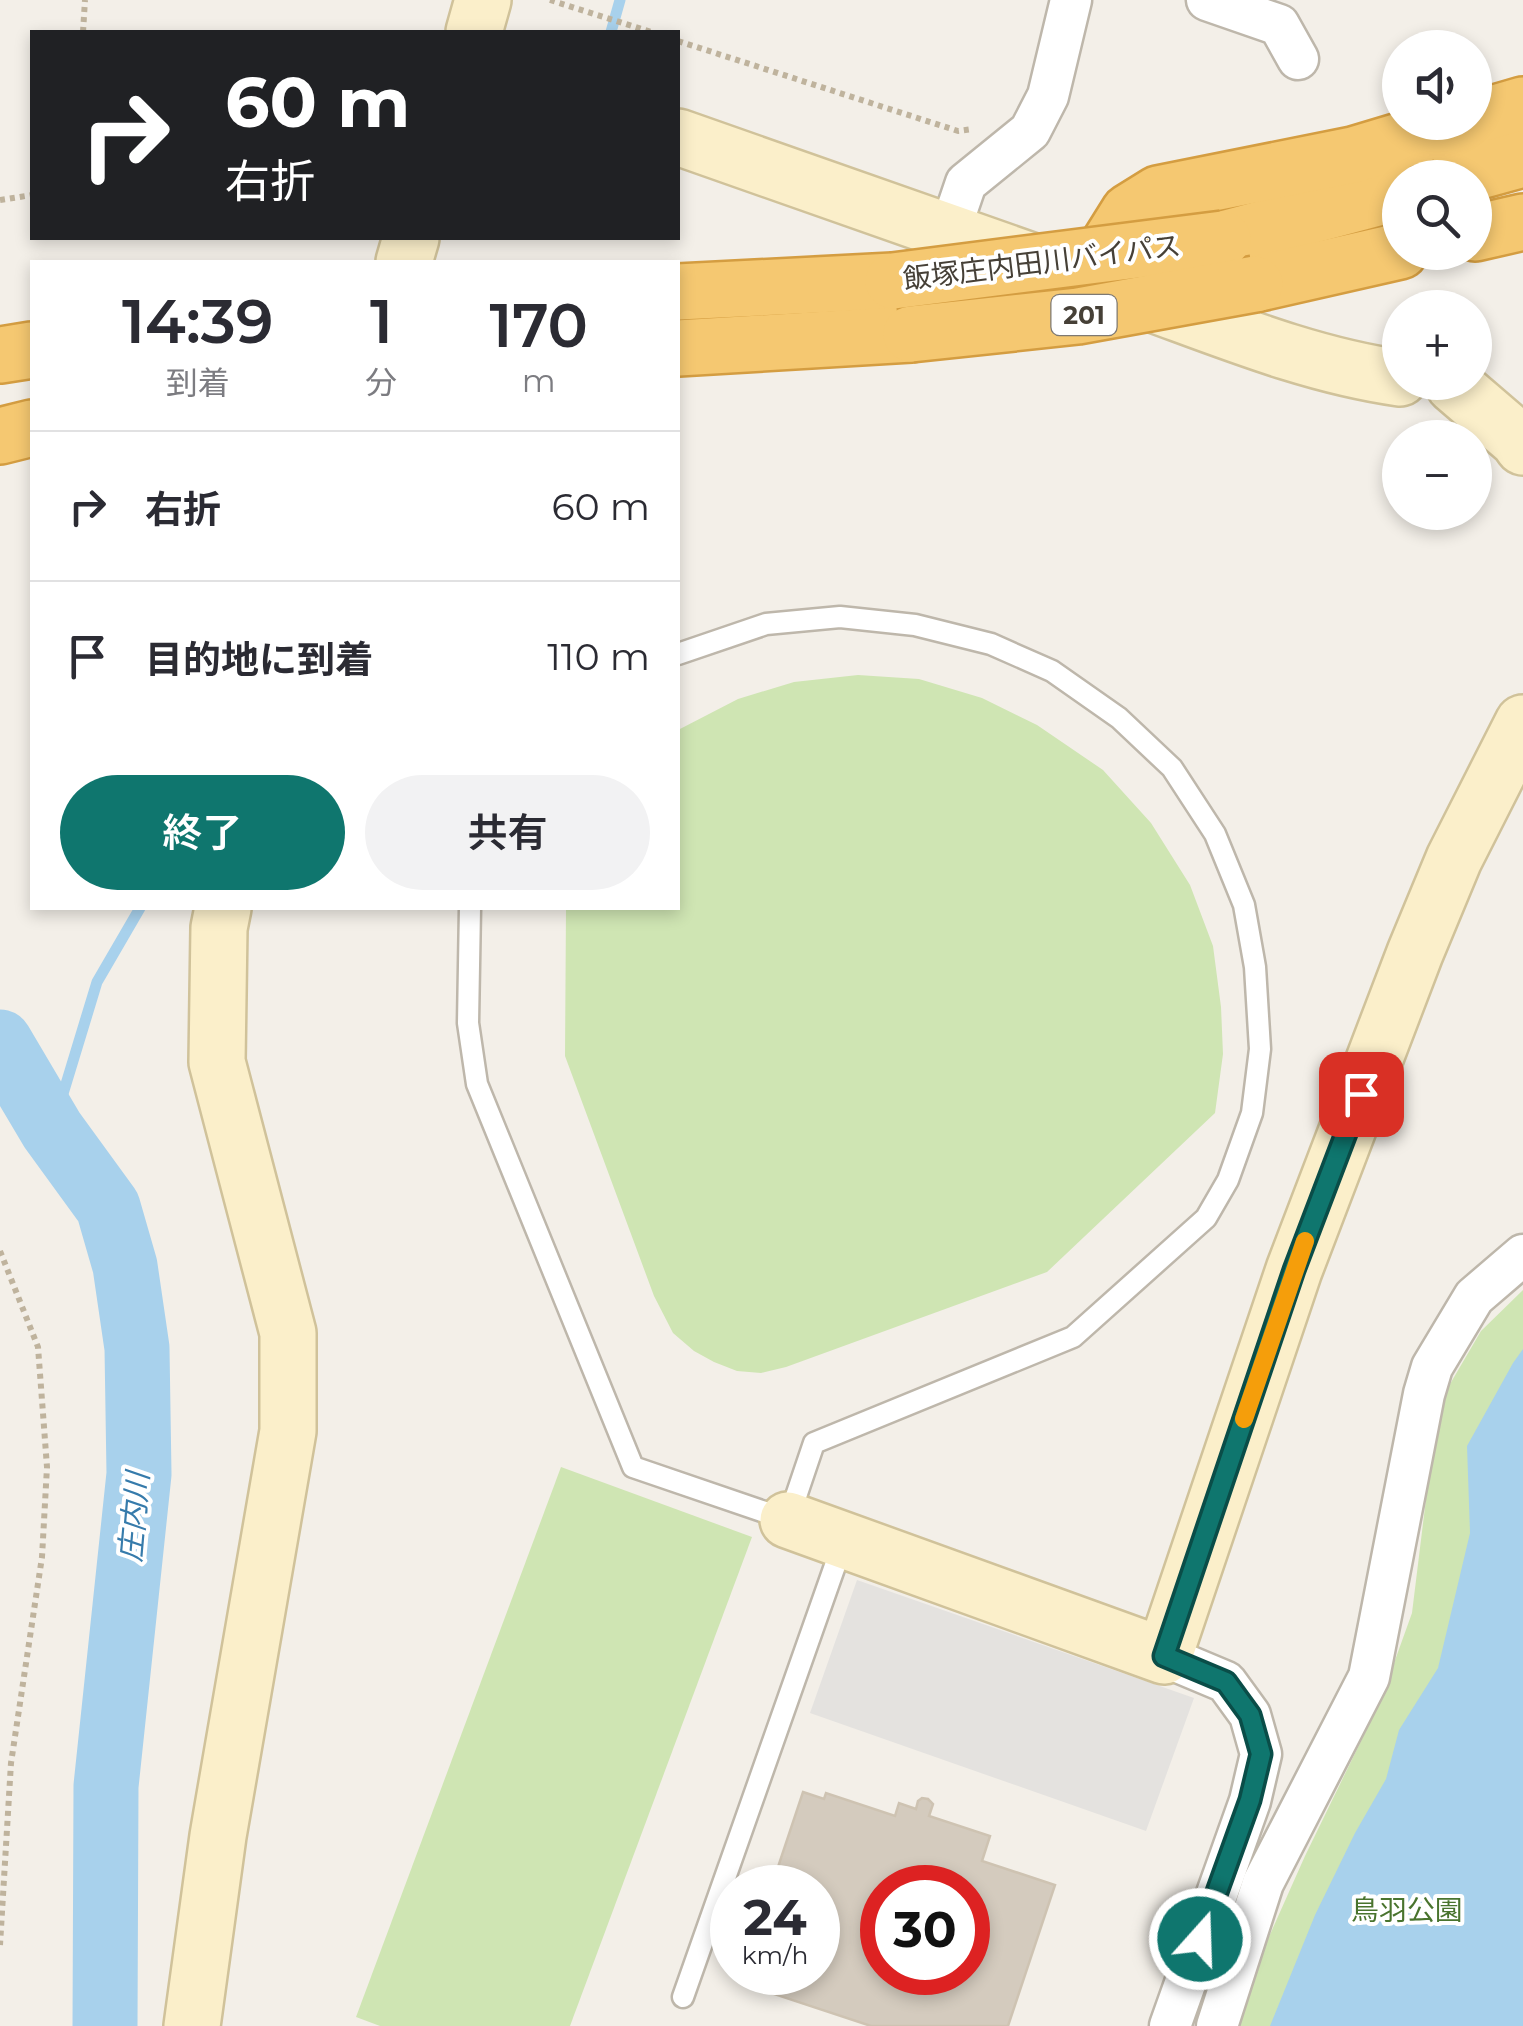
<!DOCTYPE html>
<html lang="ja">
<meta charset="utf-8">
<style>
body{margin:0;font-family:Montserrat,"Noto Sans JP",sans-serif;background:#f2f2f3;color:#2b2b33;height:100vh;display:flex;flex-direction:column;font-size:38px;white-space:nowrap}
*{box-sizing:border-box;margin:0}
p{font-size:32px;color:#7c7c81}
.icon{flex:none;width:55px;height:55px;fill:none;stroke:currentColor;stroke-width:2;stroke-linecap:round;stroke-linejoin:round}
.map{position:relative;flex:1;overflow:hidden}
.drawer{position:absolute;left:30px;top:260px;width:650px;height:650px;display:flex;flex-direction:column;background:#fff;border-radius:0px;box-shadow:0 5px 15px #0003}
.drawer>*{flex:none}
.banner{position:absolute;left:30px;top:30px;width:650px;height:210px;border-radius:0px;box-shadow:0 5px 15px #0003;background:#202124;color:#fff;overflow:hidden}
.buttons{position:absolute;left:1382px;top:30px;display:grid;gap:20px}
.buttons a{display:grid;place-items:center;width:110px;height:110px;border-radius:50%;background:#fff;box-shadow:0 5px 15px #0003;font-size:50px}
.speed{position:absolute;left:710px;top:1865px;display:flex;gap:20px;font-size:50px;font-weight:700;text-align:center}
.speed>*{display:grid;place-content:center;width:130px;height:130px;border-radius:50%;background:#fff;box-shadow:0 5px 15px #0003;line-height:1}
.speed small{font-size:25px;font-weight:400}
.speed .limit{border:15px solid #d22;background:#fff;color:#111}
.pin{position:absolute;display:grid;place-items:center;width:85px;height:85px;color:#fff;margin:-42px;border-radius:20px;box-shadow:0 5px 15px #0006}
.me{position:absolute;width:110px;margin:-55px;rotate:20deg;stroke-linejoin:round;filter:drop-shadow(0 0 8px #0008)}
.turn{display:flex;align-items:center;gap:35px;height:210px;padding:0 30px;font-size:45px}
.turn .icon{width:130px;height:130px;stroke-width:2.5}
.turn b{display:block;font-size:70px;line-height:85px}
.eta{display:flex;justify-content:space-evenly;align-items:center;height:170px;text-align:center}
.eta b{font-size:60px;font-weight:600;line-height:70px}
.button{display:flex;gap:20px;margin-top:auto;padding:20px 30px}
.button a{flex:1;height:115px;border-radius:60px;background:#0f766e;color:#fff;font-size:40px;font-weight:600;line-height:115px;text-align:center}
.button a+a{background:#f2f2f3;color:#2b2b33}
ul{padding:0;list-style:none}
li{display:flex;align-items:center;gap:30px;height:150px;padding:0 30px;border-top:2px solid #e1e1e2}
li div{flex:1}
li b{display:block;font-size:38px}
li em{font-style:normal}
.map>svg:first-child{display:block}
.green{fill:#cfe5b3}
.parking{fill:#e4e2df}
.water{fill:#a8d1ec}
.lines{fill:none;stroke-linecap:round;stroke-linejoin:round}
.stream{stroke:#a8d1ec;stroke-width:11}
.river{stroke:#a8d1ec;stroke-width:65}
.building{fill:#d4cbbe;stroke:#cec3b2;stroke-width:2.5;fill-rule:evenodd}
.lane-casing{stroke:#beb7ab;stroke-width:25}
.street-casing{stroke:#beb7ab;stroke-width:45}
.secondary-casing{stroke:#d0c29a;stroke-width:60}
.highway-casing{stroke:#d49d41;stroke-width:60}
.path{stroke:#bfb39d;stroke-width:6;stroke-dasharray:5 5;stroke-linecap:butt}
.lane{stroke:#fff;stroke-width:20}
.street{stroke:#fff;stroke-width:40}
.secondary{stroke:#fbefca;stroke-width:55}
.highway{stroke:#f5c871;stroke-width:55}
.highway-bridge-casing{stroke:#d49d41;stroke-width:60;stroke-linecap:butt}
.highway-bridge{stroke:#f5c871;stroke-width:55}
.route-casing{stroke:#0a4d48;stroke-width:25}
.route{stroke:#0f766e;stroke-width:18}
.slow{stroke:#f59e0b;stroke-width:18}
.labels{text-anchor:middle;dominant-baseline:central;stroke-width:8;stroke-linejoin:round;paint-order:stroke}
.shield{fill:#fff;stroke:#7e7973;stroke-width:2.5}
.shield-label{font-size:25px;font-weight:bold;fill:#464037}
.street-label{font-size:28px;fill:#464037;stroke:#fff}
.park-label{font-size:28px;fill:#49742e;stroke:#fff}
.water-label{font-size:30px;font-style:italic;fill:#367bab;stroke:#fff}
</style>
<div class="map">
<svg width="1523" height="2026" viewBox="0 0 1523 2026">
<rect width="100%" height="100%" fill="#f3efe8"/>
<g class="green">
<polygon points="858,675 919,679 982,698 1037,725 1103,770 1151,823 1190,885 1213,946 1221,1007 1223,1054 1215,1113 1047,1272 786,1367 761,1373 737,1371 714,1362 694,1351 673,1333 654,1296 565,1056 566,908 678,908 678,730 738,699 794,682"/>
<polygon points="1523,1290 1523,2026 1237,2026 1260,1957 1305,1856 1380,1702 1412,1613 1427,1491 1443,1396 1481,1331"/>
<polygon points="561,1467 752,1537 570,2026 380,2026 356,2017"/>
</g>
<polygon class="parking" points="857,1580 1194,1698 1146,1831 810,1713"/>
<polygon class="water" points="1523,1349 1523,2026 1270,2026 1315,1915 1355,1833 1386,1779 1399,1730 1438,1668 1470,1533 1467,1446 1513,1363"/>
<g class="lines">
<g class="stream">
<polyline points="611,32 620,0"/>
<polyline points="52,1130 97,982 140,908"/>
</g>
<polyline class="river" points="0,1042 52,1130 108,1207 125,1266 137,1348 139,1474 106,1786 105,2026"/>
</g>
<path class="building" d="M803,1792L824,1799L826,1793L895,1816L899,1803L916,1809L918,1801L922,1798L928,1799L933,1804L929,1816L990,1836L982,1861L1055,1885L1008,2026H871L759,1989L764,1972H818V1888H771ZM882,1888H968V1972H882Z"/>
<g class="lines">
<defs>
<g id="lane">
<polyline points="470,908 468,1023 477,1084 633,1467 788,1520 814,1443 1073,1337 1206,1218 1228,1180 1252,1113 1260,1049 1255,967 1244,905 1215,834 1172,768 1119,718 1052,671 991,644 915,625 840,617 766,624 678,654"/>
<polyline points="683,1997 843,1543"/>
</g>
<g id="street">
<polyline points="1207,0 1279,25 1298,59"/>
<polyline points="949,233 966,183 1030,131 1048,96 1071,0"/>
<polyline points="1164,1656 1226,1682 1250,1715 1261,1754 1250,1801 1170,2026"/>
<polyline points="1217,2026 1263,1883 1369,1677 1424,1394 1432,1367 1474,1297 1523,1255"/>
</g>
<g id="secondary">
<polyline points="474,32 483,0"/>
<polyline points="678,137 1045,266"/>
<polyline points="404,262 411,238"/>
<path d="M1131,296C1218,327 1307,365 1400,378"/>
<polyline points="1454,385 1518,440 1523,447"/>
<polyline points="788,1520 1164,1656 1294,1270 1415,953 1454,859 1523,723"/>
<polyline points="192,2026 218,1836 288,1431 288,1333 217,1062 219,928 223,908"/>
</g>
<g id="highway">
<polyline points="1475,119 1523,105"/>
<polyline points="1454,178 1523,159"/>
<polyline points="1475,233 1523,222"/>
<polyline points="1223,239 1400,192"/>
<polyline points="1091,283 1109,244 1129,212 1158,194 1353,155 1463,122"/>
<polyline points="1255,284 1400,251"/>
<polyline points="678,292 893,281"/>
<polyline points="678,348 911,334"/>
<polyline points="0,355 32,350"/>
<polyline points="0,436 32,428"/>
</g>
</defs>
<use href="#lane" class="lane-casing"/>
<use href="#street" class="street-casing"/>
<use href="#secondary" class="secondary-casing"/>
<use href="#highway" class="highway-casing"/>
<g class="path">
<polyline points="550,0 651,32"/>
<polyline points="83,32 85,0"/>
<polyline points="678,41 958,131 972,129"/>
<polyline points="0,200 32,195"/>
<polyline points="0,1251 38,1347 47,1467 42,1557 11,1763 0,1945"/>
</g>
<use href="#lane" class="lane"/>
<use href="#street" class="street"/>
<use href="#secondary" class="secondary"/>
<use href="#highway" class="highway"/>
<defs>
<g id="highway-bridge">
<polyline points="893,281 1223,239"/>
<polyline points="911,334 1078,316 1255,284"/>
</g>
</defs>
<use href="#highway-bridge" class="highway-bridge-casing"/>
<use href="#highway-bridge" class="highway-bridge"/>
</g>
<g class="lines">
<defs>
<polyline id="route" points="1200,1939 1250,1800 1261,1754 1250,1715 1226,1682 1164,1656 1294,1270 1361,1094"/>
</defs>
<use href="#route" class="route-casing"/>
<use href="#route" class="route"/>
<polyline class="slow" points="1244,1419 1305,1241"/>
</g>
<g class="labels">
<rect class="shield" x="1051.5" y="295" width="65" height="40" rx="8"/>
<g class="shield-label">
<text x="1084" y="315">201</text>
</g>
<g class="street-label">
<text transform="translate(1042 262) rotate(-7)">飯塚庄内田川バイパス</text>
</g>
<g class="park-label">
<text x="1407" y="1910">鳥羽公園</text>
</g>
<g class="water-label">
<text transform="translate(134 1517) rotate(-85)">庄内川</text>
</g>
</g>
</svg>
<div class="buttons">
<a><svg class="icon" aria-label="sound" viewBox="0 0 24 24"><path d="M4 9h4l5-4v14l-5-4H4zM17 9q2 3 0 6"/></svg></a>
<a><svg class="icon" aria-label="search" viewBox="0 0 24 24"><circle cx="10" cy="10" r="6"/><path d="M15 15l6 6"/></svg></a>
<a>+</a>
<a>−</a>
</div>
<div class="speed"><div>24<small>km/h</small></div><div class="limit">30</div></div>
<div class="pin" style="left:1361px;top:1094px;background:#d93025"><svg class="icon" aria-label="arrive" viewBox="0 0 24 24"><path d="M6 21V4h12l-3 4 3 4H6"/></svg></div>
<svg class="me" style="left:1200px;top:1939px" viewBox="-20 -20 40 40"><circle r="17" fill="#0f766e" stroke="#fff" stroke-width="3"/><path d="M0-11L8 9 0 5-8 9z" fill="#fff"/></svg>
<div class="banner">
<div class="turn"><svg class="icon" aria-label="right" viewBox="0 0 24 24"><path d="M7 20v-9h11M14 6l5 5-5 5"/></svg><div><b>60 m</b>右折</div></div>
</div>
<section class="drawer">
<div class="eta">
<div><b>14:39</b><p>到着</p></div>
<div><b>1</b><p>分</p></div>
<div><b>170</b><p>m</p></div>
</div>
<ul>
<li><svg class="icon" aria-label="right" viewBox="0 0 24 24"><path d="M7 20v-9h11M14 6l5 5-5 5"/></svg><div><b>右折</b></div><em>60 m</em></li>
<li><svg class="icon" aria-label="arrive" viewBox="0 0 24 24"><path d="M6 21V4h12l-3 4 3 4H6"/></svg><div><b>目的地に到着</b></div><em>110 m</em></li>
</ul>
<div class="button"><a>終了</a><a>共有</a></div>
</section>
</div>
